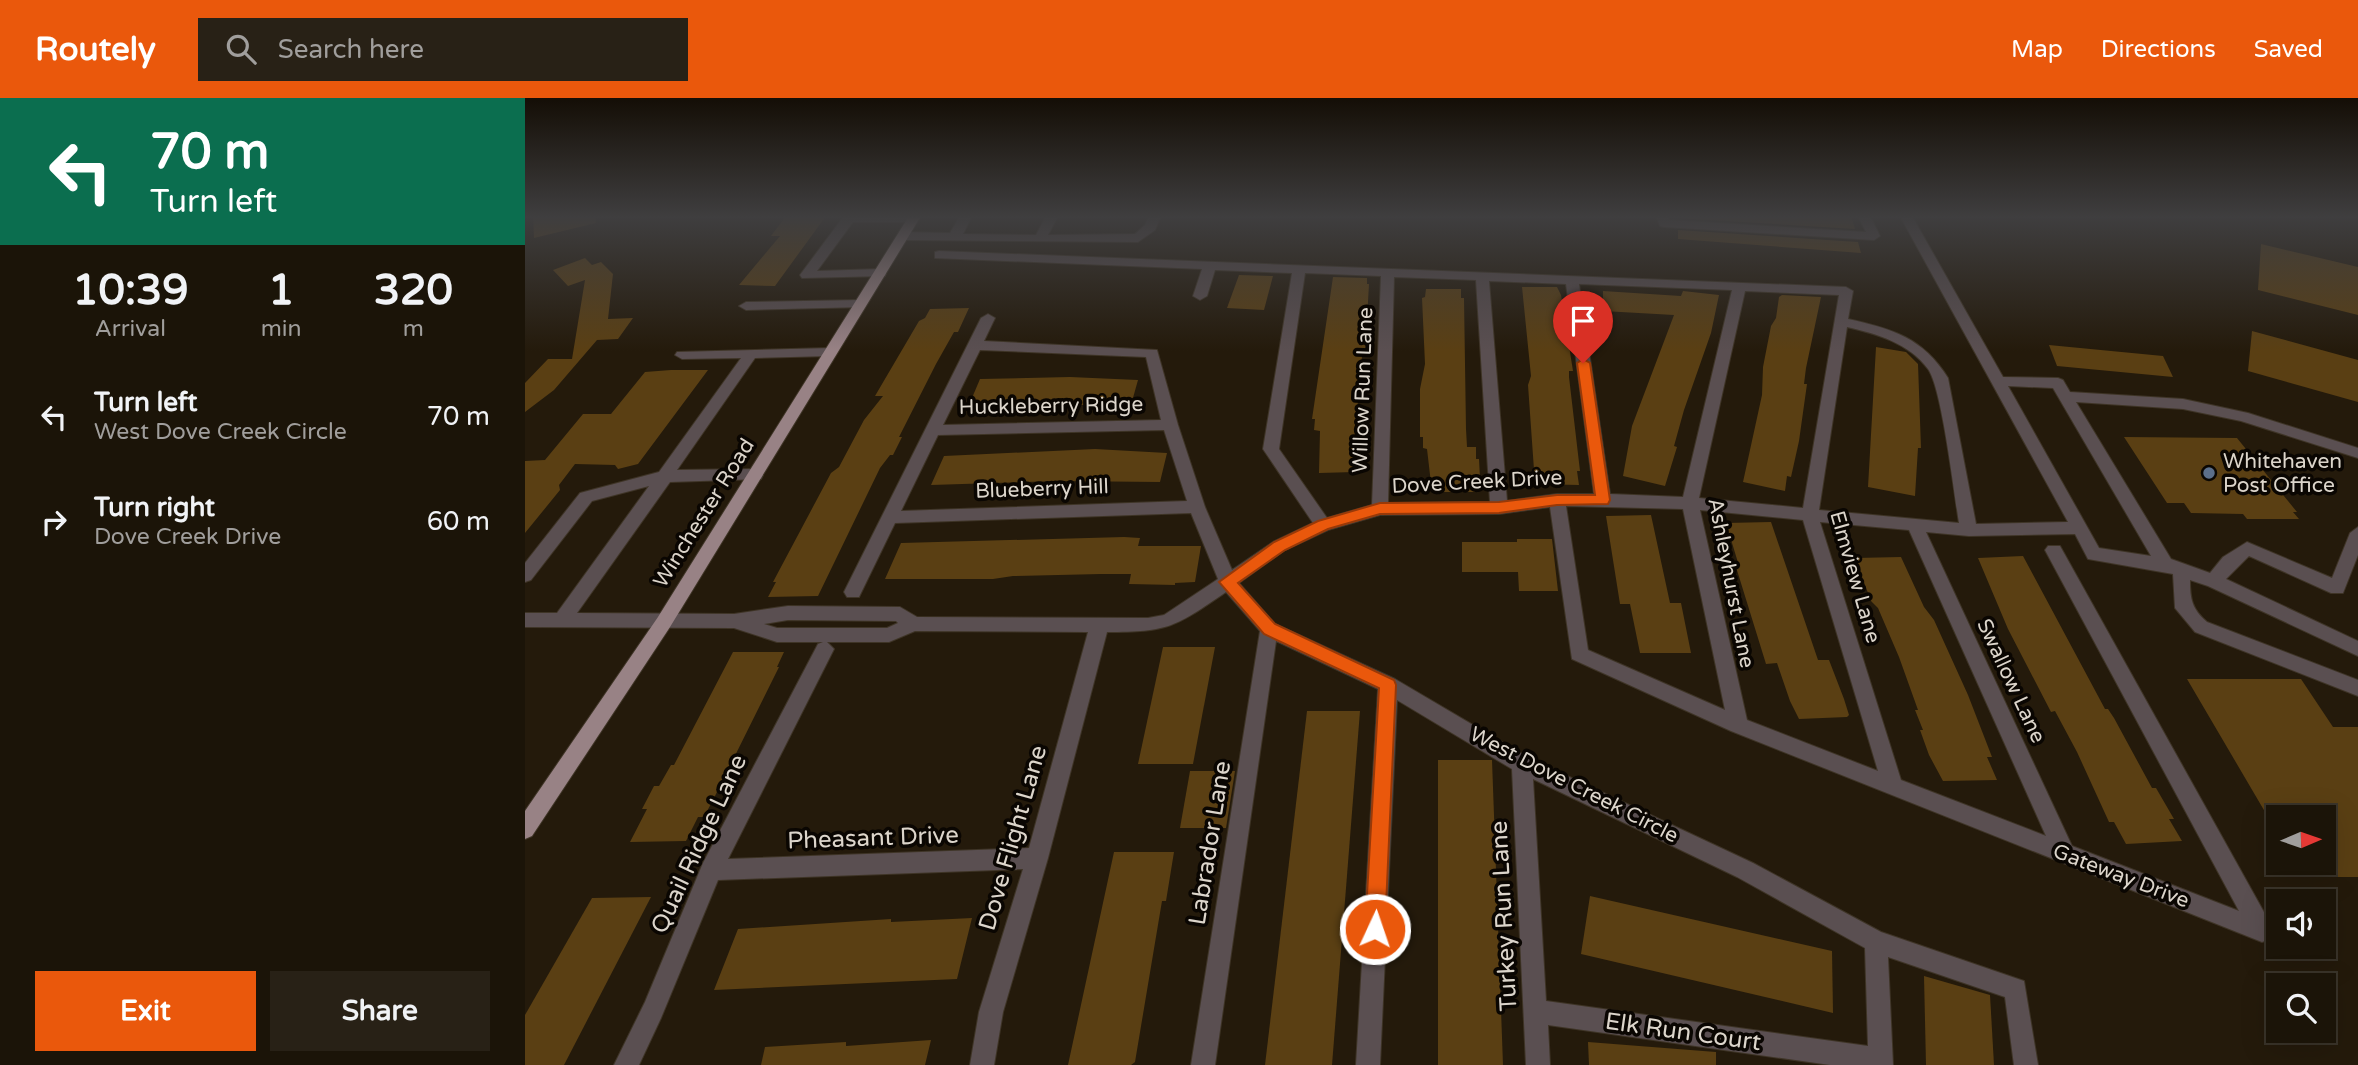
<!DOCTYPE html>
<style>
body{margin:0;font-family:"Varela Round",sans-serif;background:#282116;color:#f1f3f6;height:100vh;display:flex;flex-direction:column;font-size:26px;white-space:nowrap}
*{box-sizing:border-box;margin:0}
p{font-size:23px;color:#a09e9c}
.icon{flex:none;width:38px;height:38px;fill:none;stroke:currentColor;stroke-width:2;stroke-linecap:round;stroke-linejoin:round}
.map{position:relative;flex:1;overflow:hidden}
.side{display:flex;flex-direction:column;background:#1b1408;width:525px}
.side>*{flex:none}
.hud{background:#0b6e4f;color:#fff;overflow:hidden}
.needle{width:46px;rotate:88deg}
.tools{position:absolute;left:1741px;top:707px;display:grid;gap:14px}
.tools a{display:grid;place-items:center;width:70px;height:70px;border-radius:0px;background:#1b1408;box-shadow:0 7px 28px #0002,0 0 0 2px #393329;font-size:35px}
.pin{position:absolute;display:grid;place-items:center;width:60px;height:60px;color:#fff;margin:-72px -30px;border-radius:50% 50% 50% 0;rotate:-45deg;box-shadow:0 0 7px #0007}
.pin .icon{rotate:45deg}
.me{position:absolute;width:77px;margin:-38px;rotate:3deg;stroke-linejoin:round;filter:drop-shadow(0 0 5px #0008)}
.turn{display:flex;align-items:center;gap:24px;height:147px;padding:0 35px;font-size:32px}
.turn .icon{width:91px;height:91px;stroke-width:2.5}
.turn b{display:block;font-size:49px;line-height:60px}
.eta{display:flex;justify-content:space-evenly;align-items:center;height:119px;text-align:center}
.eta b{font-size:42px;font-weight:700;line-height:49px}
.primary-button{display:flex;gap:14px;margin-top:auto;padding:14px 35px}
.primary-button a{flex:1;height:80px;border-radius:0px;background:#ea580c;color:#fff;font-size:28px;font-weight:700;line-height:80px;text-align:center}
.primary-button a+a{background:#282116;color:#f1f3f6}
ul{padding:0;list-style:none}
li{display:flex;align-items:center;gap:21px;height:105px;padding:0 35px}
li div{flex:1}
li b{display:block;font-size:26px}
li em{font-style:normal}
header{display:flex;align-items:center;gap:42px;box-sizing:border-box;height:98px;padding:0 35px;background:#ea580c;color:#fff}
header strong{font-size:33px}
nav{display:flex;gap:38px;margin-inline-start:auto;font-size:24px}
.search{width:490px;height:63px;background:#282116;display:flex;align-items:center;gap:18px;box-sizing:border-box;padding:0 24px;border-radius:0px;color:#a09e9c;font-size:26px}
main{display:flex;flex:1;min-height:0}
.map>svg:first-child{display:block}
.building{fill:#5a3f13}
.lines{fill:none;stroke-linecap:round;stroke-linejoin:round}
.minor-casing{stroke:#3e3426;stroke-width:2}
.major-casing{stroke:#3e3426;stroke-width:2}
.minor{fill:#5a4f51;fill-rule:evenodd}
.major{fill:#988285;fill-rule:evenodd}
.route{fill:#ea580c;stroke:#983908;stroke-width:2}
.service-dot{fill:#5c6f8a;stroke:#0a0602;stroke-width:2.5}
.labels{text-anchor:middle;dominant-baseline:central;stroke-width:7;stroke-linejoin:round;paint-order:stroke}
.street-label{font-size:21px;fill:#dcd5cb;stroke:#0a0602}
.poi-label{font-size:21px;fill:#dcd5cb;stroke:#0a0602;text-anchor:start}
.near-street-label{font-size:24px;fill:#dcd5cb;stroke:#0a0602}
</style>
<header>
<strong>Routely</strong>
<div class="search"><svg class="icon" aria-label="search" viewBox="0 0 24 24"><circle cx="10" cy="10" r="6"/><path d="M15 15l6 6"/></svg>Search here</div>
<nav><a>Map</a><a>Directions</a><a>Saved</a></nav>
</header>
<main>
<section class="side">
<div class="hud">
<div class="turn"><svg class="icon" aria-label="left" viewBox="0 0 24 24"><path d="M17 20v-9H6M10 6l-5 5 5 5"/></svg><div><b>70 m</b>Turn left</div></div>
</div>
<div class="eta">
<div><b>10:39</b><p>Arrival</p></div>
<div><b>1</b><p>min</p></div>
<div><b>320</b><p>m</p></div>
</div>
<ul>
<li><svg class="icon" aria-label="left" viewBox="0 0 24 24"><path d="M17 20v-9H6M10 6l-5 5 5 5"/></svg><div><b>Turn left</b><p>West Dove Creek Circle</p></div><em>70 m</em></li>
<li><svg class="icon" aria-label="right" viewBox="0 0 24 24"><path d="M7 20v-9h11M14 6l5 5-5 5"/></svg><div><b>Turn right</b><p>Dove Creek Drive</p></div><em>60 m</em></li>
</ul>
<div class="primary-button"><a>Exit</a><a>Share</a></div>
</section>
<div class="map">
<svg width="1833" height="967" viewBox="0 0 1833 967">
<rect width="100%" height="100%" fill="#241a0b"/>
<g class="building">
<polygon points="8,118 70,118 71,125 9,140"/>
<polygon points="261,118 301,118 250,188 214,187 255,138 246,138"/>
<polygon points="1152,118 1326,118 1330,131 1152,120"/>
<polygon points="1153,132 1333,144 1336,155 1153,141"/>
<polygon points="1736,146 1833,169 1833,217 1733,192"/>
<polygon points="60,160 67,167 76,164 88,176 83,221 108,220 93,241 72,242 29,292 0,314 0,285 23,261 47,261 60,182 43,188 28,172"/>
<polygon points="714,177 748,178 739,212 702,210"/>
<polygon points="808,179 842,180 842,186 844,186 840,257 837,258 832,314 832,331 836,331 834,358 830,374 794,375 795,333 789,332 790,321 787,321"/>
<polygon points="997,189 1032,189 1036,197 1048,273 1044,273 1044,279 1055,373 1052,373 1054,387 1010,386 1003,287 1006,278"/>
<polygon points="901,191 936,191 936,200 939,200 941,331 942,349 951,349 951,361 954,361 955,380 951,380 951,394 907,394 902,351 898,350 898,339 895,339 895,291 900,266 897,200 900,199"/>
<polygon points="1078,193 1156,198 1158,193 1194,197 1186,235 1159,312 1149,348 1152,349 1140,388 1098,378 1107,328 1149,217 1078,213"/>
<polygon points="1257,197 1296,199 1281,270 1279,286 1282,286 1274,343 1266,379 1262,378 1260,393 1218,384 1237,297 1238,269 1246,228 1251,220 1254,199"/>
<polygon points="444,210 433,234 429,234 411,266 374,339 377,339 368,357 365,357 355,370 293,498 243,499 251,484 248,484 306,375 314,369 339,322 358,298 350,298 394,223 400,220 405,211"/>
<polygon points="1727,233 1833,262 1833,304 1723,273"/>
<polygon points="1524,247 1638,258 1648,279 1532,268"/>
<polygon points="1351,249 1381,254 1393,266 1396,350 1393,350 1390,398 1343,389"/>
<polygon points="146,272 183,272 113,366 93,371 90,367 50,366 34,387 35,392 0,435 0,363 20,362 58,316 86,316 120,274"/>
<polygon points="545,279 613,282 606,307 444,307 455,281"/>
<polygon points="1599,339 1712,340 1772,414 1768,414 1774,421 1722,421 1718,416 1666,415 1659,405 1642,405"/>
<polygon points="570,351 642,355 635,384 535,383 406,387 419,358"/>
<polygon points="1126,417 1145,505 1156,505 1166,555 1115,555 1105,506 1095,506 1081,418"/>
<polygon points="1246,424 1293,562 1304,562 1319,601 1324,617 1322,619 1274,621 1265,603 1252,565 1241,566 1211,469 1214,468 1201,425"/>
<polygon points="599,439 615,440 613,448 676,448 670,484 650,485 650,487 604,486 606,476 576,476 488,478 468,481 360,481 376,445"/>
<polygon points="992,441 1027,441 1033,493 994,493 993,474 937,474 937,444 992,444"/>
<polygon points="1498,458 1580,611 1583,611 1589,620 1627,690 1631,690 1649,721 1644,721 1657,743 1601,746 1589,724 1584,724 1552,654 1530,613 1526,614 1483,531 1453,460"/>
<polygon points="1376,459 1399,509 1409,522 1443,597 1467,659 1462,659 1472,682 1418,683 1404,657 1395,632 1398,632 1390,612 1393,612 1374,559 1353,510 1346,503 1330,460"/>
<polygon points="638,549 690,549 668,666 613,666"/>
<polygon points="208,554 259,554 252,569 254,569 189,700 179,719 173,719 161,743 105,744 122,711 117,711 129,688 134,688 146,667 149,667"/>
<polygon points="1662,581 1776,581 1808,629 1833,629 1833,779 1799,779 1799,719 1743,719"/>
<polygon points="782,613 835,613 807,967 740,967"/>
<polygon points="913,662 967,662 978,967 913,967"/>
<polygon points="665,673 710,673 701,730 655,730"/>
<polygon points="589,754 649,754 641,803 637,803 610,964 606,967 543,967"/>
<polygon points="1065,798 1307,853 1308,915 1056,856"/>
<polygon points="126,799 39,967 0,967 0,917 67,800"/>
<polygon points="447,820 432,881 189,892 213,831 366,821 366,824"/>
<polygon points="1399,878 1465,897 1469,967 1401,967"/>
<polygon points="406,942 400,967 236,967 240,949 321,944 321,948"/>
<polygon points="1063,944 1191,954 1191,967 1064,967"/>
</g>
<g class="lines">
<defs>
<g id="minor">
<polygon points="319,118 394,118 395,120 389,124 328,124 292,173 355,171 361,175 360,178 277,180 275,177"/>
<polygon points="435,118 447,118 438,136 511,137 521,118 533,118 523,137 610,136 620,127 624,118 636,118 630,132 613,144 378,142 372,138 378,134 425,135"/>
<polygon points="1131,118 1143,118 1144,122 1341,134 1333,118 1345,118 1355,138 1349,142 1139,129 1135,128"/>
<path d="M1375,118H1387L1478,279L1533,280L1538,282L1545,294L1658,301L1723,315L1833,350V360L1716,323L1658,311L1551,304L1646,461L1685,475L1698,459L1722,444L1807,480L1825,435L1833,429V457L1818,495H1806L1724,458L1701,481L1833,543V558L1683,488L1665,482C1665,501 1667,511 1682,524L1833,582V598L1670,534L1650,510L1648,476L1563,461L1550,436L1444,438L1401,434L1547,748L1714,813L1520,452L1523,448H1535L1745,825L1748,833L1745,841L1737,844L1206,633L1047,561L1025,409L974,416L855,417L803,432L760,452L714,485L750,526L870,581L1004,660L1228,765L1356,834L1499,883L1513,967H1489L1480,899L1363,859L1368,967H1305L1023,927L1025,967H1001L987,671L872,602L855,967H831L853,591L751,543L690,967H666L735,533L701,494C650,529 644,534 582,534L523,760L478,914L469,967H445L454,914L498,771L193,782L136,920L114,967H89L120,904L178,765L293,546L298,544H252L209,530L0,529V515H32L124,388L67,403L6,482L0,484V465L55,395L134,374L216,260L157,261L150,257L152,254L305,250L312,254L305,258L230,260L152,372L230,371L236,373L238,377L236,381L145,384L52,515L209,516L263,508L375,509L392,519L623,520L639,517L693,481L666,415L370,425L334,499H322L319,494L456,220L463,216L470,220L459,243L632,252L653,327L680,409L707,472L748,444L788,425L738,351L767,175L690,172L682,198L675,202L668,198L677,171L410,160V154L414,153L1321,189L1328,193L1323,221C1368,231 1398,240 1423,280L1451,426L1543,424ZM780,175L856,178L847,407L802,420L754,351ZM869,179L951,182L965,404L863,405ZM964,183L1041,186L1069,396H1032L982,403ZM1054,186L1207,192L1158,399L1085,396ZM1220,193L1314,197L1278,410L1174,400ZM1322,229C1352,236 1384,245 1403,271C1417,290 1429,395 1434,425L1294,412ZM455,252L621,259L636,322L418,327ZM1483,288L1528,290L1626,458L1574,450ZM639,332L662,403L376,413L413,337ZM1041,408L1158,411L1200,612L1063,552ZM1175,412L1278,422L1353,673L1222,622ZM1295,424L1384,432L1521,738L1376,682ZM263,522L371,523L373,525L362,530H252L239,526ZM390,533L563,534L504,750L203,761L309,551L302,544H364ZM1008,681L1212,779L1340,850L1343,948L1021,903Z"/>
<polygon points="335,202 340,203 340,209 221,212 214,208 221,204"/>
</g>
<polygon id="major" points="384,118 396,118 145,529 7,738 0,741 0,713 133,519"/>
</defs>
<use href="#minor" class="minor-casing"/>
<use href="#major" class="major-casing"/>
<use href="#minor" class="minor"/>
<use href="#major" class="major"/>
</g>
<linearGradient id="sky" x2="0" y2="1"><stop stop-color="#140e06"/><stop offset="0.47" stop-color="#3f3e3f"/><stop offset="1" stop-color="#3f3e3f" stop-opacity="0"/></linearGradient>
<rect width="1833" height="253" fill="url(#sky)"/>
<polygon class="route" points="1058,261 1065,265 1085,402 1083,406 1032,407 974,415 855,416 803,431 760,452 713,485 750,526 869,582 871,587 860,831 857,838 850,841 843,838 840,831 854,590 739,536 694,484 749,444 793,423 855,405 974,404 1032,397 1070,397 1052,265"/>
<circle class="service-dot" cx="1684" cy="375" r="7"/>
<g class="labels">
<g class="street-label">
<text transform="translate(838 292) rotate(-88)">Willow Run Lane</text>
<text transform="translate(526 308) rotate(-1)">Huckleberry Ridge</text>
<text transform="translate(952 384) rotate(-3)">Dove Creek Drive</text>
<text transform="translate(517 391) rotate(-2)">Blueberry Hill</text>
<text transform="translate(179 415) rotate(-58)">Winchester Road</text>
<text transform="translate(1330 479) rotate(74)">Elmview Lane</text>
<text transform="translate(1206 485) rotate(79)">Ashleyhurst Lane</text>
<text transform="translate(1486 583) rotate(65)">Swallow Lane</text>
<text transform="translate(1049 687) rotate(27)">West Dove Creek Circle</text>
<text transform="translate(1596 778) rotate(21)">Gateway Drive</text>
</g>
<g class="poi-label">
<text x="1698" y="363">Whitehaven<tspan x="1698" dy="24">Post Office</tspan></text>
</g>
<g class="near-street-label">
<text transform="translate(348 740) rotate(-2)">Pheasant Drive</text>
<text transform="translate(488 740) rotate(-74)">Dove Flight Lane</text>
<text transform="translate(685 745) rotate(-81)">Labrador Lane</text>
<text transform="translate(174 746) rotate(-65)">Quail Ridge Lane</text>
<text transform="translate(979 818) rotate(-93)">Turkey Run Lane</text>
<text transform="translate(1158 934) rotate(8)">Elk Run Court</text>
</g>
</g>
</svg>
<div class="tools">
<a><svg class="needle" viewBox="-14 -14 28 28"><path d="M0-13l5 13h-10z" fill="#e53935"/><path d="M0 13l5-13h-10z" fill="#a09e9c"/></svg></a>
<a><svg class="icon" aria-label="sound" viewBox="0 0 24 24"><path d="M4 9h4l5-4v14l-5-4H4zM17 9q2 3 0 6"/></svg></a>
<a><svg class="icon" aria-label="search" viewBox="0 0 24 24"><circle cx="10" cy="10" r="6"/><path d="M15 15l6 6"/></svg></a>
</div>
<div class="pin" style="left:1058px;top:265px;background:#d93025"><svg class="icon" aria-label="arrive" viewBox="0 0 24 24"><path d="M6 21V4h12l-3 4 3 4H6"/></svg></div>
<svg class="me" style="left:850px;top:831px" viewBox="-20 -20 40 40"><circle r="17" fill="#ea580c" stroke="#fff" stroke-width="3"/><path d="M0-11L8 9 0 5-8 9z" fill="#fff"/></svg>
</div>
</main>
